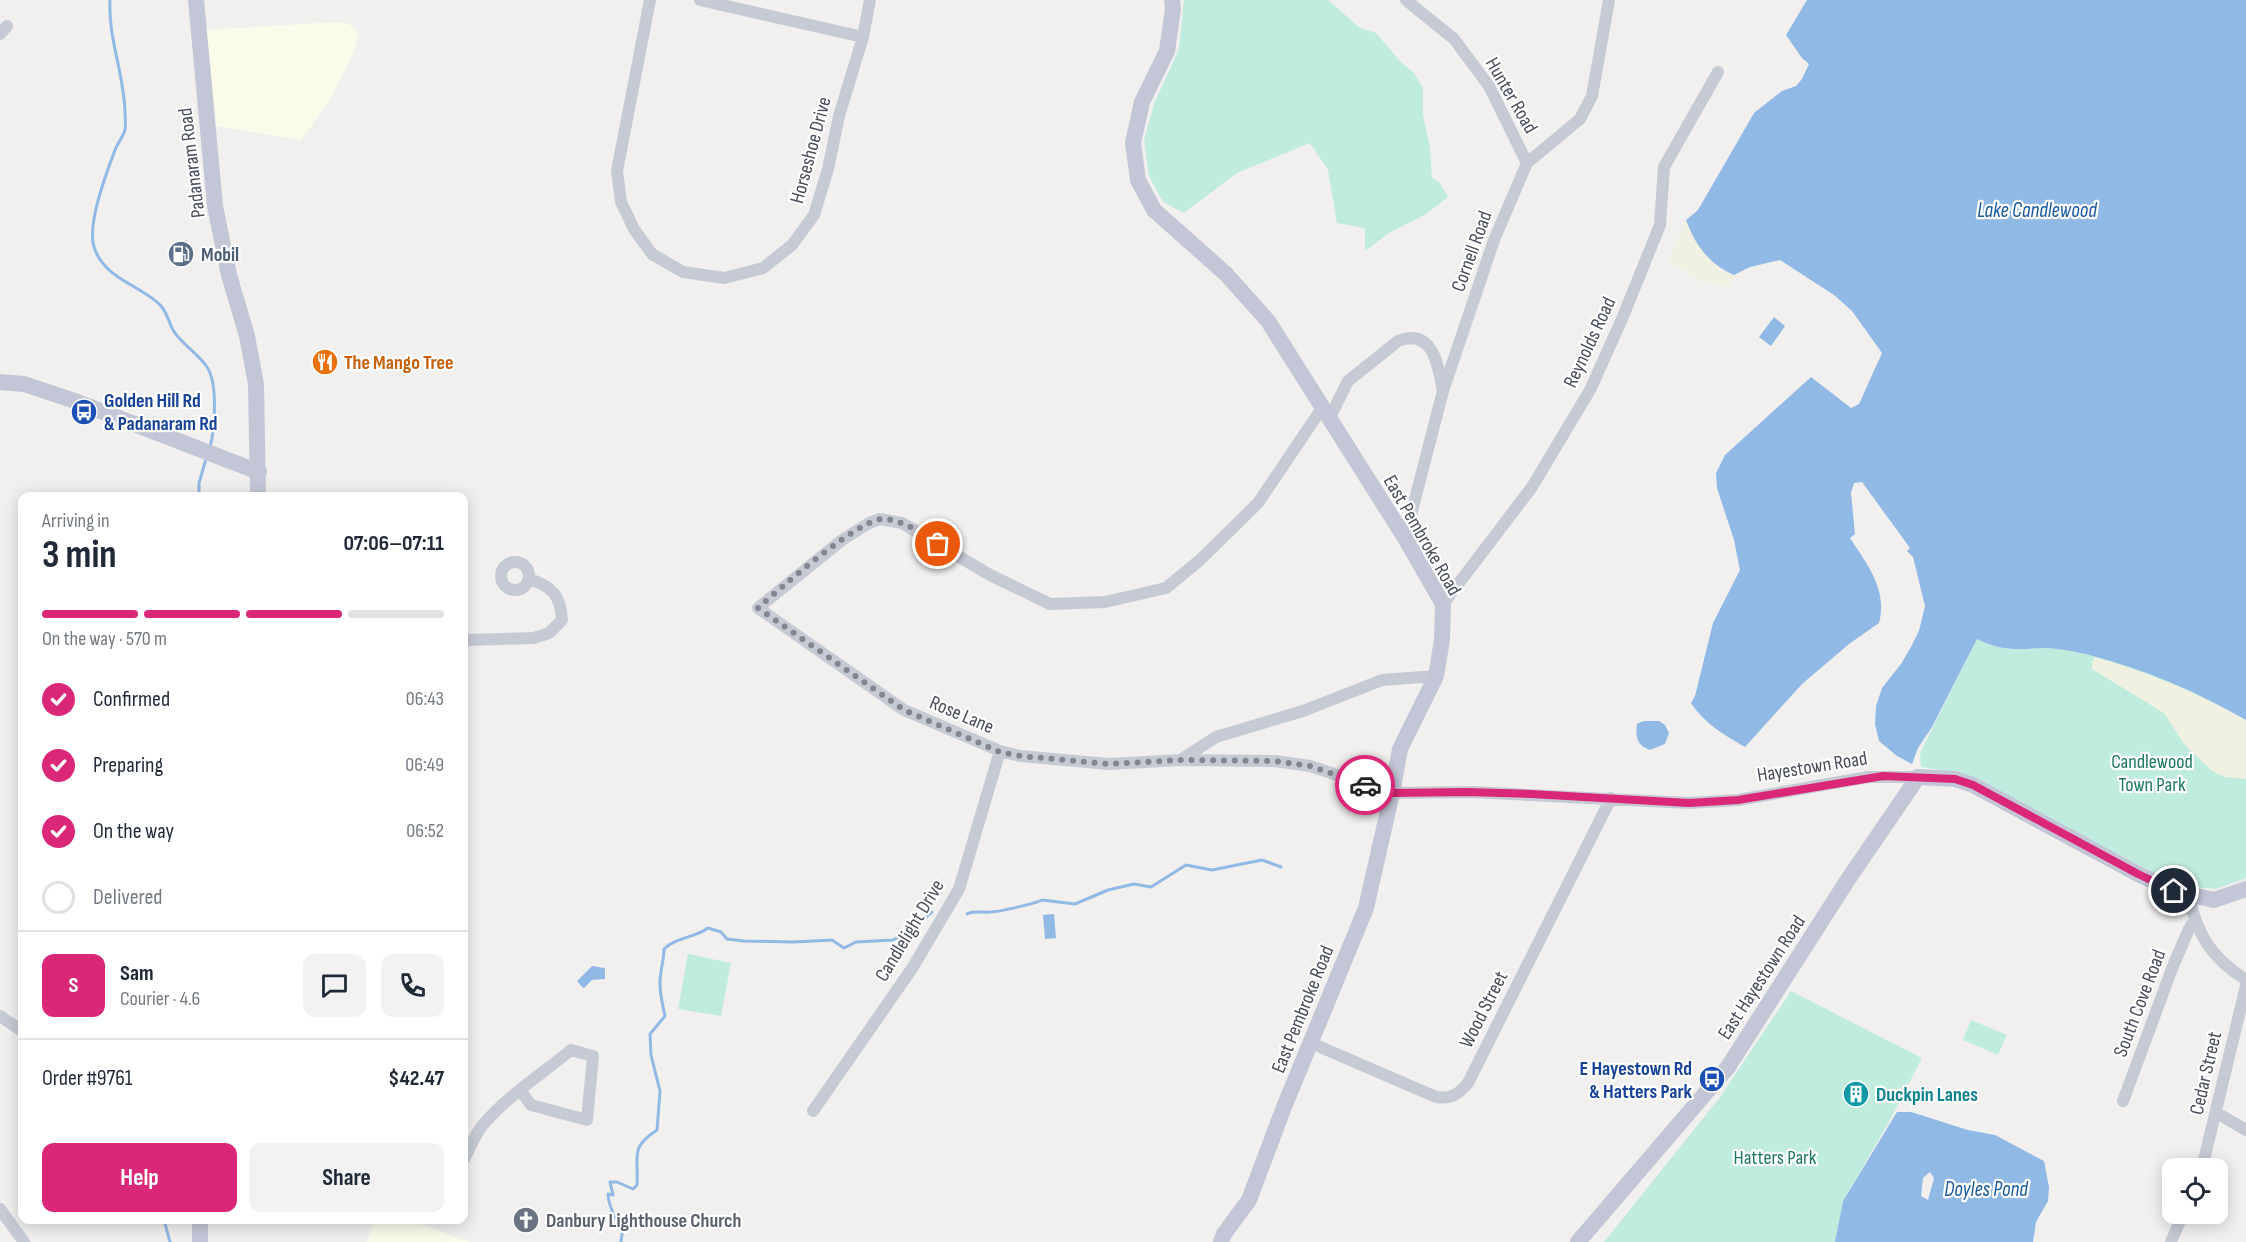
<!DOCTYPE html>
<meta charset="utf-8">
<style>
:root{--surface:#fff;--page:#f2f2f3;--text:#1f2937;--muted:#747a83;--line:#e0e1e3;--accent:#db2777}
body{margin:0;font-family:"Sofia Sans Condensed",sans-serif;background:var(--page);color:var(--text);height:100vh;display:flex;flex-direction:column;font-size:22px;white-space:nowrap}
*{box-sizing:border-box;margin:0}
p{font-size:20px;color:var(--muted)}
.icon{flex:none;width:33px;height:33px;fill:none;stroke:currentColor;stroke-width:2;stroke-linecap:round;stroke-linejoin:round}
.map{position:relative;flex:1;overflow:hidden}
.sheet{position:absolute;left:18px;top:492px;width:450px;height:732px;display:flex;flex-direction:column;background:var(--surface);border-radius:12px;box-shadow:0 3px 15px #0003}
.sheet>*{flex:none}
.tools{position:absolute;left:2162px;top:1158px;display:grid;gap:12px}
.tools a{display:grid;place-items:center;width:66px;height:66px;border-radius:12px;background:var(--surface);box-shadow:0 3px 15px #0003;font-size:30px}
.pin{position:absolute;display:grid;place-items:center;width:51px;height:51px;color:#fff;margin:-26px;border:3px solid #fff;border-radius:50%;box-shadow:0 2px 6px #0007}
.courier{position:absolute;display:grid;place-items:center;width:60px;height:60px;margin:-30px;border:4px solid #db2777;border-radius:50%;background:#fff;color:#222;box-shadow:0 2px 8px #0007}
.head em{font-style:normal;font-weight:700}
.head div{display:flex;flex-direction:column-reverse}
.head{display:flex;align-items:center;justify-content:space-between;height:102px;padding:0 24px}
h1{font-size:39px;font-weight:700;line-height:45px}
.bar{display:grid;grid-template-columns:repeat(4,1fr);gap:9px 6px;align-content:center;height:72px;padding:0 24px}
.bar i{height:8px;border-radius:4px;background:var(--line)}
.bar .active{background:var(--accent)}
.bar p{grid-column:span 4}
.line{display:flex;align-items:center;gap:15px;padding:0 24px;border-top:2px solid var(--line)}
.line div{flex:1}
.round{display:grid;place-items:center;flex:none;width:63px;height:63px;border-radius:12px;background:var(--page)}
ol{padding:0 24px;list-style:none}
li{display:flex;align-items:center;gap:18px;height:66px}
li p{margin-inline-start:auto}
li .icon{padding:6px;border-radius:50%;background:var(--accent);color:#fff;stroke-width:4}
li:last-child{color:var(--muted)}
li i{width:33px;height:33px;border:3px solid var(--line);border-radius:50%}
.button{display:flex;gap:12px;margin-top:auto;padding:12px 24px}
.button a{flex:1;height:69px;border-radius:12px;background:var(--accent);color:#fff;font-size:24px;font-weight:700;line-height:69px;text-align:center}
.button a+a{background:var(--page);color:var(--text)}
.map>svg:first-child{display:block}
.commercial{fill:#fafbe9}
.green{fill:#c0ecdf}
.sand{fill:#f1f1e1}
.water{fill:#91b9e5;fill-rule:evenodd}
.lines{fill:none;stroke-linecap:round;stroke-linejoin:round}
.stream{stroke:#91b9e5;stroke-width:3}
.street{stroke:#c6cad5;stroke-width:12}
.secondary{stroke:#c3c6d6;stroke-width:16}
.done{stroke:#83858f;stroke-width:6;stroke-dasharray:0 10.8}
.route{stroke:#db2777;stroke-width:8}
.labels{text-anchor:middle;stroke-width:4.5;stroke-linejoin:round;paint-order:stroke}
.street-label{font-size:20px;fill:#484c5b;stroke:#fff}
.service-label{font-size:20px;font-weight:bold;fill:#4e5e75;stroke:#fff;text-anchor:start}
.food-label{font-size:20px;font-weight:bold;fill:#c56008;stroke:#fff;text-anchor:start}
.transit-label{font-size:20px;font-weight:bold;fill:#164399;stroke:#fff;text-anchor:start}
.park-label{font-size:20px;fill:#1e7766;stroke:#fff}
.culture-label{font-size:20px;font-weight:bold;fill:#0d838f;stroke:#fff;text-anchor:start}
.worship-label{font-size:20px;font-weight:bold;fill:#5b616d;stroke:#fff;text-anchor:start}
.water-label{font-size:21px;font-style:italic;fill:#17589f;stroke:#fff}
</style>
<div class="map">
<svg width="2246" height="1242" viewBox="0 0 2246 1242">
<rect width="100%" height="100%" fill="#f1f0ef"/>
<path class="commercial" d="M337 22 349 24 359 33 353 54 328 103 301 140 216 126 205 30Z
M375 1220H410L469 1242H367Z"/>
<path class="green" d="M1184 0H1328L1360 28 1376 33 1400 61 1414 73 1423 88V115L1430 148 1432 178 1439 182 1448 197 1425 215 1389 233 1365 251V228L1337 223 1328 170 1310 143 1237 173 1184 213 1163 202 1149 176 1144 140 1154 104 1179 49Z
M1977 639C2003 652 2017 649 2044 648 2058 648 2075 652 2089 655 2144 668 2197 692 2246 720V878L2216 889 2181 886 1952 772 1921 767 1920 753Z
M688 954 731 963 721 1016 678 1009Z
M1791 991 1922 1058 1890 1120 1843 1201 1835 1242H1604L1720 1097Z
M1971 1020 2007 1035 1998 1055 1963 1040Z"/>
<path class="sand" d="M1686 220 1692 235 1719 269 1734 275 1730 287 1702 281 1669 261Z
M2095 657C2148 672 2198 693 2246 720V779L2225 777 2212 771 2185 745 2164 713 2092 669V662Z"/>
<path class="water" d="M1807 0H2246V720C2197 692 2145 669 2089 655 2076 652 2058 648 2044 648 2017 649 2003 652 1977 639L1932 727 1918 748 1912 764 1897 756 1879 741 1875 724 1876 706 1882 688 1901 664 1911 647 1919 631 1925 606 1913 557 1907 551 1910 548 1862 482 1854 483 1851 493 1855 534 1850 538C1867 564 1888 590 1879 623L1849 644 1802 684 1745 747C1724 735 1705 724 1691 703L1695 696 1713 623 1740 570 1734 540 1717 488 1716 473 1725 455 1811 377 1851 408 1859 404 1882 353 1852 311 1834 295 1780 260 1750 267 1734 275C1710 265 1695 245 1686 220L1698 210 1754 113 1782 91 1796 86 1802 79 1809 64 1802 58 1786 35Z
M1774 317 1785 326 1771 346 1759 337Z
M1643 721H1659L1665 725 1669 733 1665 744 1650 750C1637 746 1635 736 1637 724Z
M1054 914 1056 938 1045 939 1043 915Z
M592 966 605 968V979L592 980 584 988 582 987 577 981Z
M1897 1112H1911L1968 1130 1995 1135 2044 1161 2049 1187 2048 1201 2036 1222 2033 1242H1835L1843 1201ZM1930 1172 1934 1178 1928 1200 1921 1196 1923 1178Z"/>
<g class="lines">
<path class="stream" d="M110 0C108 38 124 74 125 112 125 118 126 125 125 130 123 137 117 144 115 150 106 174 87 224 94 247 104 278 137 284 158 303 167 310 168 321 173 330 181 344 198 353 207 367 218 383 215 429 210 447
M199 496V483L206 459
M967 914C973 910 982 913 990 912 999 912 1037 903 1042 900L1075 904 1108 890 1134 884 1151 887 1186 865 1212 870 1262 860 1281 867
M164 1220 170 1242
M621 1242 623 1226 615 1219C613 1210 608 1205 608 1194L613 1195 610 1182H617L633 1189 637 1185C639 1157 629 1148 657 1130L660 1091 651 1055 650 1034 665 1016C662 1002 658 986 661 972 662 964 664 957 664 949 676 937 695 938 708 928L721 932 727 939 744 941 793 942 832 940 844 948 856 942 893 940 907 933 932 912"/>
<path class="street" d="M650 0 617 171 621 202 634 229 652 254 683 272 724 278 763 268 792 245 814 215 828 169 839 116 863 37 870 0
M700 0 863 37
M1406 0 1454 39 1489 86 1527 163
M0 34 7 26
M1322 408 1258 503 1200 560 1166 588 1105 602 1050 604 990 575 902 523 880 519 869 523 842 540 758 608 904 710 1000 751 1020 756 1109 764 1181 760 1275 761 1310 766 1392 793 1472 792 1689 803 1738 800 1868 777H1918
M1329 419 1348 381 1398 341C1434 327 1438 367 1443 391
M1405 538 1443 391 1494 240 1527 163 1580 119 1592 96 1609 0
M501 576a14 14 0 1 1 28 0a14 14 0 1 1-28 0Z
M1443 604 1532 487 1590 390 1622 319 1660 225 1664 167 1718 72
M464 640 534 638 549 633 562 620C561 596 552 586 529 579
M1182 759 1216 737 1303 711 1382 680 1436 676
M2188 895C2198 935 2210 957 2246 980
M0 1016 22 1031
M1311 1043 1436 1097C1451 1099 1458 1095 1468 1083L1611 798
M2123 1101 2173 966 2189 929 2194 921
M813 1111 913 967 959 889 1000 751
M2217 1113 2246 1130
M464 1159C470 1148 475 1135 482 1126 507 1096 542 1074 571 1050L593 1056 587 1120 531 1105 521 1091
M2202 1168 2246 986
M0 1209 24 1242
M2171 1242 2183 1214"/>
<path class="secondary" d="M196 0 215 206 229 275 247 336 256 384 258 496
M1172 0 1173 9 1167 51 1142 102 1133 143 1138 180 1154 210 1226 274 1268 321 1405 538 1443 604 1442 640 1436 676 1400 749 1392 793 1366 908 1284 1107 1249 1200 1224 1234 1221 1242
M0 382 24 384 72 400 259 472
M200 1242V1220
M1578 1242 1728 1067 1847 881 1918 777 1955 779 1973 785 2138 874 2174 891 2214 900 2246 889"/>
</g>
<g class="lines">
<path class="done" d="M938 544C920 533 904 520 883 519 860 518 778 590 758 608L904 710 1000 752 1020 756 1109 764 1181 760 1275 761 1310 766 1365 785"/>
<path class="route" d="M1365 785 1392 793 1467 792 1531 794 1689 803 1738 800 1883 776 1955 779 1973 785 2138 874 2174 891"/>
</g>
<defs>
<symbol id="fuel-disc" viewBox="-11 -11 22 22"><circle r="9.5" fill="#5c6f8a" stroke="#fff"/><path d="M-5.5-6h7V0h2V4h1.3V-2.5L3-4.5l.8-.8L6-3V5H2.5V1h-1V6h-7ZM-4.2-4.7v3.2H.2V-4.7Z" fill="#fff"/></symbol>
<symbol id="restaurant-disc" viewBox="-11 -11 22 22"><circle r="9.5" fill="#e8710a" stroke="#fff"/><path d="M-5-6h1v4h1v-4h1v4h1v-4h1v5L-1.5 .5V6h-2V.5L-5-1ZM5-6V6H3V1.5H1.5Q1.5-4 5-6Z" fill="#fff"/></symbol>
<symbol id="bus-disc" viewBox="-11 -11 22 22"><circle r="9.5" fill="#1a4fb4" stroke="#fff"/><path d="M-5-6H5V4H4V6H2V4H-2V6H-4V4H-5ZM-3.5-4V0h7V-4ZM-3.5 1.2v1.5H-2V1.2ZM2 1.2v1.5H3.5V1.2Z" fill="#fff"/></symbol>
<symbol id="building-disc" viewBox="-11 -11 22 22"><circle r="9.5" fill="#0f9aa8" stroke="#fff"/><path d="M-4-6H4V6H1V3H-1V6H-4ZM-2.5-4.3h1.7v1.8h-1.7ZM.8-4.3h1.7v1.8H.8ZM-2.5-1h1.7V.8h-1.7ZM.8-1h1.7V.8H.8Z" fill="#fff"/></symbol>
<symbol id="church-disc" viewBox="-11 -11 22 22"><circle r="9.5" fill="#6b7280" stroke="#fff"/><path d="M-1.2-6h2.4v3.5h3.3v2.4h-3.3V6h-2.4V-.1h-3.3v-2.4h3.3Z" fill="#fff"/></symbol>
</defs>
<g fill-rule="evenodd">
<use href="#fuel-disc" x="166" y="239" width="30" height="30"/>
<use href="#restaurant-disc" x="310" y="347" width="30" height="30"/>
<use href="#bus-disc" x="69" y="397" width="30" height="30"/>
<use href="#bus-disc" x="1697" y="1064" width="30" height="30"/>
<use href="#building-disc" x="1841" y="1079" width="30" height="30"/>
<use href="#church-disc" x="511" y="1205" width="30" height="30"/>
</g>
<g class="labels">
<g class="street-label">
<text transform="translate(1512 95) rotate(60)" y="7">Hunter Road</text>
<text transform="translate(810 150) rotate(-75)" y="7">Horseshoe Drive</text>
<text transform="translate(191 163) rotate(-97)" y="7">Padanaram Road</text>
<text transform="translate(1471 251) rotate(-70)" y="7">Cornell Road</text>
<text transform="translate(1589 342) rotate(-65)" y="7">Reynolds Road</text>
<text transform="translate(1423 535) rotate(60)" y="7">East Pembroke Road</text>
<text transform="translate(962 714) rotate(23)" y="7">Rose Lane</text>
<text transform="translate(1812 766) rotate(-9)" y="7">Hayestown Road</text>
<text transform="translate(909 930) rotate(-59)" y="7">Candlelight Drive</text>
<text transform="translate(1761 977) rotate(-57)" y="7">East Hayestown Road</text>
<text transform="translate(2139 1003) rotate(-69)" y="7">South Cove Road</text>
<text transform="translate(1302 1009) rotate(-68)" y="7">East Pembroke Road</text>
<text transform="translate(1483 1009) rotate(-63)" y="7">Wood Street</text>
<text transform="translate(2205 1073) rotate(-77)" y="7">Cedar Street</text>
</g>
<g class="service-label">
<text x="201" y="261">Mobil</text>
</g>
<g class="food-label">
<text x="344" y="369">The Mango Tree</text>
</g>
<g class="transit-label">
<text x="104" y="407">Golden Hill Rd<tspan x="104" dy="23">&amp; Padanaram Rd</tspan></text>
<text x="1692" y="1075" text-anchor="end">E Hayestown Rd<tspan x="1692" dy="23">&amp; Hatters Park</tspan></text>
</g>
<g class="park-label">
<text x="2152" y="768">Candlewood<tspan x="2152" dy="23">Town Park</tspan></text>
<text x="1775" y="1164">Hatters Park</text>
</g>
<g class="culture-label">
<text x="1876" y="1101">Duckpin Lanes</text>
</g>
<g class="worship-label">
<text x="546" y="1227">Danbury Lighthouse Church</text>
</g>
<g class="water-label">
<text x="2037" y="217">Lake Candlewood</text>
<text x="1986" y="1196">Doyles Pond</text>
</g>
</g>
</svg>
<div class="tools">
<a><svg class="icon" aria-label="locate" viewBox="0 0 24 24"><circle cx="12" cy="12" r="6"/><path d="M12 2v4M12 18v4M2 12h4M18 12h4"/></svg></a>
</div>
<div class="pin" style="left:938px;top:544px;background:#ea580c"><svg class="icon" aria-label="bag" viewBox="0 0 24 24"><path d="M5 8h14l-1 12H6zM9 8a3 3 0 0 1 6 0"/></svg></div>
<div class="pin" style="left:2174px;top:891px;background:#1f2937"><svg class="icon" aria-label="home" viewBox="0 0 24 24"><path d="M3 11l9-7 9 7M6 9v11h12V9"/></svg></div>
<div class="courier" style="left:1365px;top:785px"><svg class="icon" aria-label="car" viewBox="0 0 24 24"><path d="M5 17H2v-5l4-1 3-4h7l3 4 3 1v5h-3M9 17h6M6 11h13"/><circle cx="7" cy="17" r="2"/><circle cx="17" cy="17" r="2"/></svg></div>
<section class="sheet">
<div class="head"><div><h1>3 min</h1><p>Arriving in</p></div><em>07:06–07:11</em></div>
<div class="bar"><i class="active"></i><i class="active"></i><i class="active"></i><i></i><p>On the way · 570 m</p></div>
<ol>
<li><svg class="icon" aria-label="check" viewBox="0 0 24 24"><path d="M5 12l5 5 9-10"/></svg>Confirmed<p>06:43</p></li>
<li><svg class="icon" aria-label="check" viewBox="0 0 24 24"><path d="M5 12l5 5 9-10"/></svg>Preparing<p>06:49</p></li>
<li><svg class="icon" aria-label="check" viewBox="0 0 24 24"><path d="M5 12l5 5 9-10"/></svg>On the way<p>06:52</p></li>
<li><i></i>Delivered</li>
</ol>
<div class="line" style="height:108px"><b class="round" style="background:var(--accent);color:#fff">S</b><div><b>Sam</b><p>Courier · 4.6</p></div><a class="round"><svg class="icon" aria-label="chat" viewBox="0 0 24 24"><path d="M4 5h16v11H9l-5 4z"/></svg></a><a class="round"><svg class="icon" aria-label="phone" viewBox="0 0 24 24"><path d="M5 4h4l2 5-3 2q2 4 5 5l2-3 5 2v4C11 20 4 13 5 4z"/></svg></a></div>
<div class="line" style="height:78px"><div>Order #9761</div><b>$42.47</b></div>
<div class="button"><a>Help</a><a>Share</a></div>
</section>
</div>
